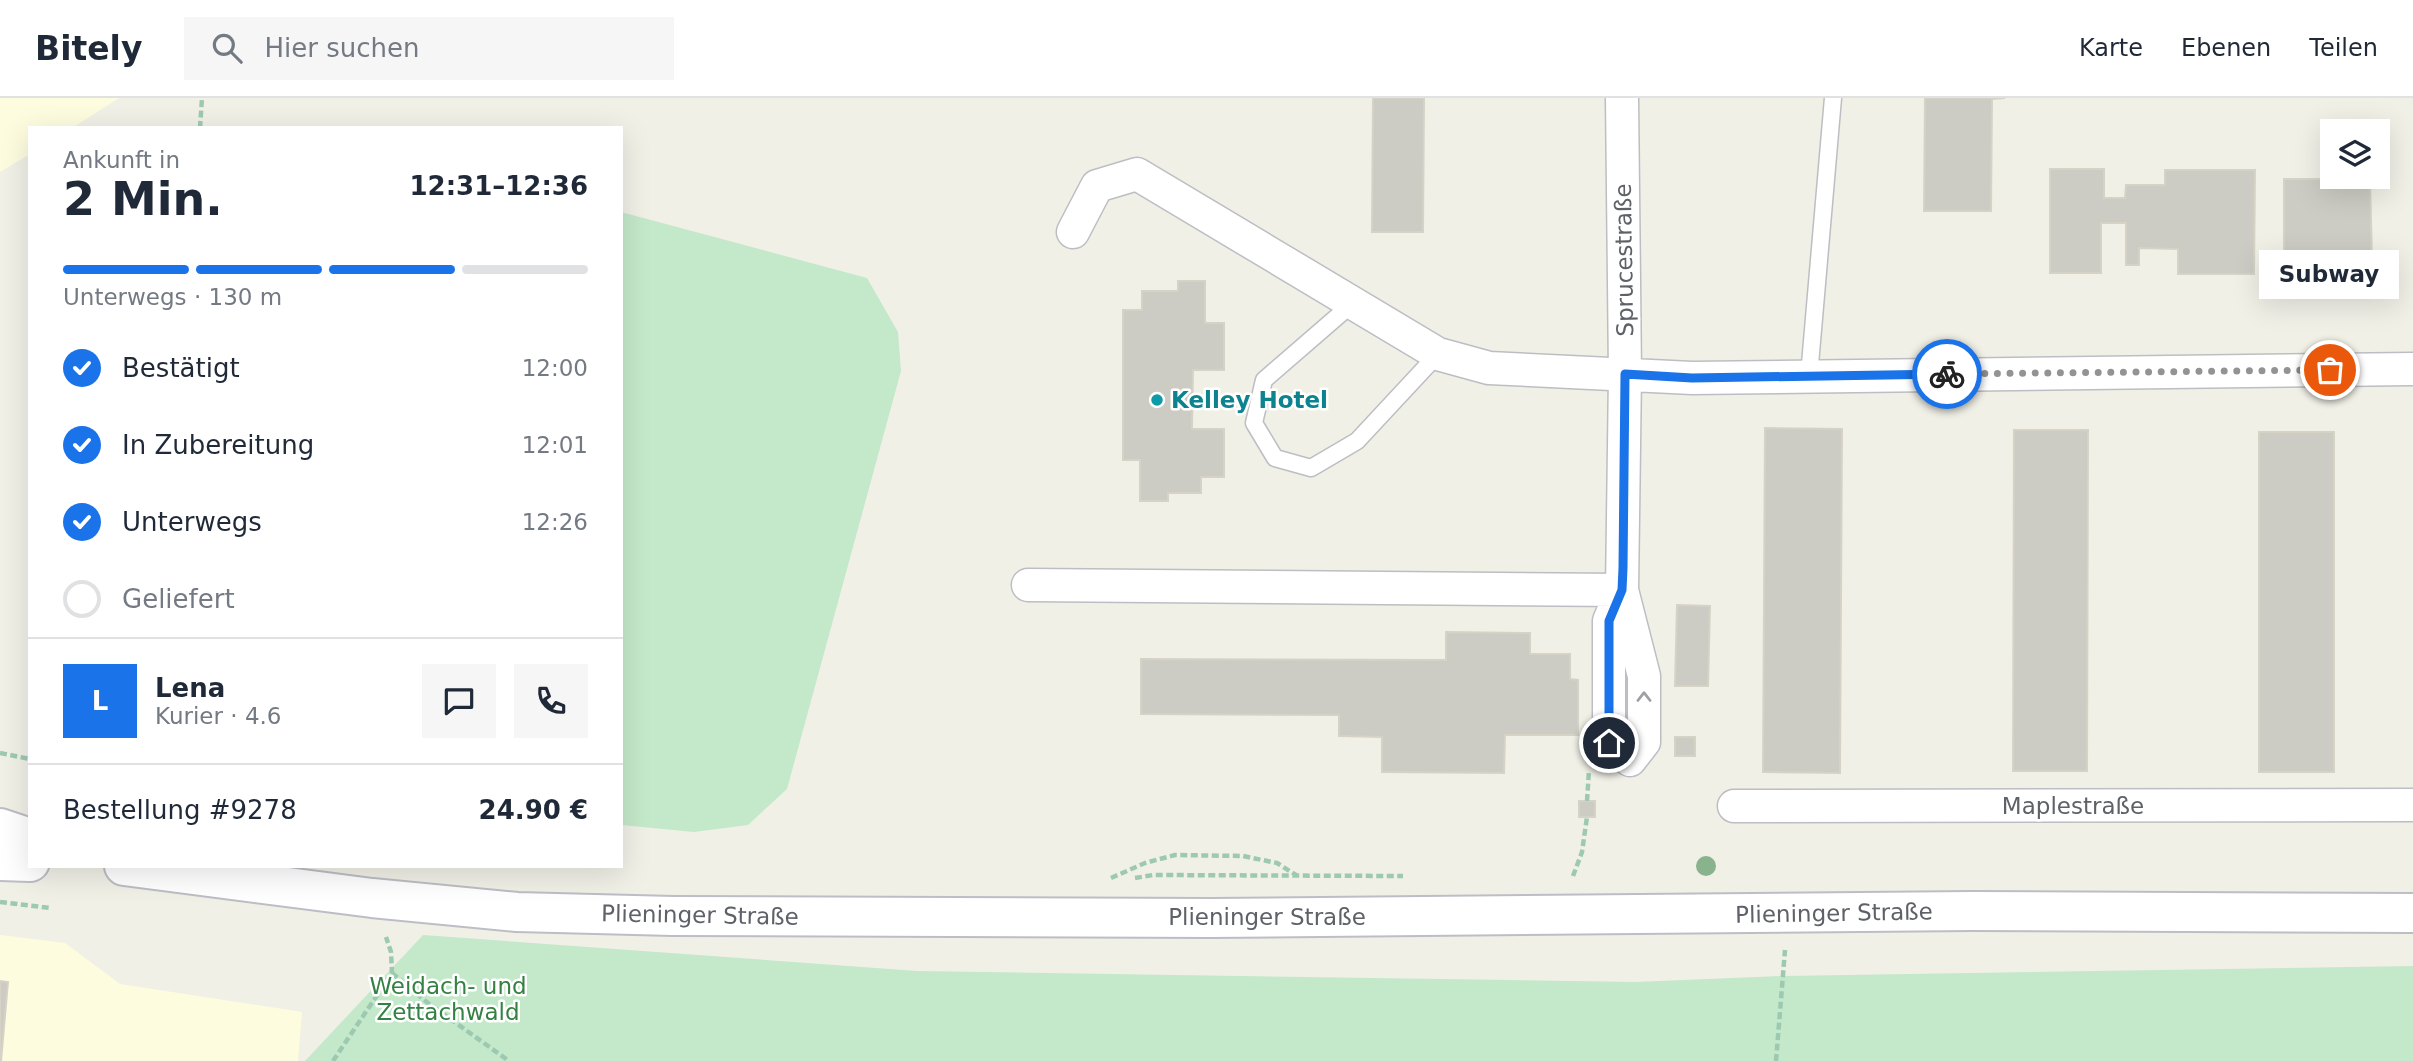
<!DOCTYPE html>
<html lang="de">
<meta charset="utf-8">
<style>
:root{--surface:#fff;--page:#f6f6f7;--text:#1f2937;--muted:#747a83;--line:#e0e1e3;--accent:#1a73e8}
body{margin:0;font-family:"DejaVu Sans",sans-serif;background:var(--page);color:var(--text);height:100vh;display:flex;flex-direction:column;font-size:26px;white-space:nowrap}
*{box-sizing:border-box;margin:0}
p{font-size:23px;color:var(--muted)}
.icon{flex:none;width:38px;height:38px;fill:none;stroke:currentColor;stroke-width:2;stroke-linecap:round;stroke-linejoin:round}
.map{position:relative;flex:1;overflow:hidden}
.sheet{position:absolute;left:28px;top:28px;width:595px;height:742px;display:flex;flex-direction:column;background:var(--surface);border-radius:0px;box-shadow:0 7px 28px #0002}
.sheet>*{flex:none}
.buttons{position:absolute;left:2320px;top:21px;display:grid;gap:14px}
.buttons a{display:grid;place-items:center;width:70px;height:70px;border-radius:0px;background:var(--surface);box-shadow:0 7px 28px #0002;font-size:35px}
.pin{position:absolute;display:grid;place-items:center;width:60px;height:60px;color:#fff;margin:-30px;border:4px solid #fff;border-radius:50%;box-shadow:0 2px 7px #0007}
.courier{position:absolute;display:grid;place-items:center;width:70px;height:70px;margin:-35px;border:5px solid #1a73e8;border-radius:50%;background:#fff;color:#222;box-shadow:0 2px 9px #0007}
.bubble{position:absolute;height:49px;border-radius:0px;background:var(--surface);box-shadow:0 7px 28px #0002;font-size:23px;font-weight:800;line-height:49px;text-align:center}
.summary em{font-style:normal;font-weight:800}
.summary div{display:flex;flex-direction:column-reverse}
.summary{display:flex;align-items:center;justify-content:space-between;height:119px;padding:0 35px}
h1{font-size:46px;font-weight:800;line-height:52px}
.bar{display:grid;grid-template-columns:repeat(4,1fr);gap:10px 7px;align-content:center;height:84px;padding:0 35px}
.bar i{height:9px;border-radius:5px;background:var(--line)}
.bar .active{background:var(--accent)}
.bar p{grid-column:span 4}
.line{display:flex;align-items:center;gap:18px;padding:0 35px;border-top:2px solid var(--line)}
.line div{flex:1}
.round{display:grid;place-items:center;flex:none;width:74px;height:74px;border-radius:0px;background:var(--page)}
ol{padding:0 35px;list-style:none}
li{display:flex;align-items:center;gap:21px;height:77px}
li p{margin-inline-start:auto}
li .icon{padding:7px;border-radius:50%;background:var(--accent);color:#fff;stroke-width:4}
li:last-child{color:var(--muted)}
li i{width:38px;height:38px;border:4px solid var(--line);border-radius:50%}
header{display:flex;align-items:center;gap:42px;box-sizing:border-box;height:98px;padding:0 35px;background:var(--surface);border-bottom:2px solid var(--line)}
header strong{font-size:33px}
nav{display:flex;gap:38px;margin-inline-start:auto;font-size:24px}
.search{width:490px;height:63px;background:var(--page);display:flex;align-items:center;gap:18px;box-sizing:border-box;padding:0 24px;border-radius:0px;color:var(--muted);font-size:26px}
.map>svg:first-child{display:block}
.commercial{fill:#fefcdf}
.green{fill:#c4e8ca}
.building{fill:#cccbc4;stroke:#d6d3c6;stroke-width:2}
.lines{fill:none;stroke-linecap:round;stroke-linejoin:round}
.lane-casing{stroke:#bcbec3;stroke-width:19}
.street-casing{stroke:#bcbec3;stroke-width:35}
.secondary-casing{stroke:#bdbec5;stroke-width:42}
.path{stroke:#9dc9b1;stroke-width:4.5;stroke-dasharray:7 3.5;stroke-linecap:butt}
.lane{stroke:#fff;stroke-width:16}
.street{stroke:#fff;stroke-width:32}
.secondary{stroke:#fff;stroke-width:38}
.tree{fill:#89b38d}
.oneway{stroke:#9fa0a4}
.done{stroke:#929394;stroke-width:7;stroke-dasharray:0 12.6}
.route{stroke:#1a73e8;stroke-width:9}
.culture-dot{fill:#0f9aa8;stroke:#fff;stroke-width:2.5}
.labels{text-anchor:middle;stroke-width:5;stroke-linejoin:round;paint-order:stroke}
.street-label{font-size:23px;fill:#5f6168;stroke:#fff}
.culture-label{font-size:23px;font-weight:bold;fill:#0d838f;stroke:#fff;text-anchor:start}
.park-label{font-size:23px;fill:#348143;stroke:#fff}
</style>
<header>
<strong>Bitely</strong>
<div class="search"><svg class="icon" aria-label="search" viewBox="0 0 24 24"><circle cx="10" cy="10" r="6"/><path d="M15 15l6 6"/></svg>Hier suchen</div>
<nav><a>Karte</a><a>Ebenen</a><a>Teilen</a></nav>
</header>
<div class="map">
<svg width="2413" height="963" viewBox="0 0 2413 963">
<rect width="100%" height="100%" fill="#f1f0e7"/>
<path class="commercial" d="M0 0H119L72 30H30V56L0 74Z
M0 837 65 845 120 886 302 914 298 963H0Z"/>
<path class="green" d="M621 114 867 180 898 234 901 273 787 691 748 727 694 734 621 727Z
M423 837 917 873 1635 884 1783 878 2413 868V963H305Z"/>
<path class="building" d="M1373 0H1424L1423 134H1372Z
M1925 0H2005L1992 1 1991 113H1924Z
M2050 71H2104V100H2125L2126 87H2165V72H2255L2254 176H2178V151L2139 150V167H2126V125H2101V175H2050Z
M2284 81H2370L2372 160 2284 159Z
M1178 183H1205V225H1224V272H1193L1192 331H1224V379H1201V395H1168V403H1140V362H1123V212H1142V193H1178Z
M1765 330 1842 331 1840 675 1763 674Z
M2014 332H2088L2087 673H2013Z
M2259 334H2334V674H2259Z
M1677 507 1710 508 1708 588H1675Z
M1446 534 1530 535V556H1570V581L1578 582V637H1505L1504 675 1382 674V639L1339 638V617L1141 616V561L1446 562Z
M1617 597H1633V633H1617Z
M1675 639H1695V658H1675Z
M1579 703H1595V719H1579Z
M0 883 8 884 1 963H0Z"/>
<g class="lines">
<defs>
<path id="lane" d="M1353 205 1264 282 1254 325 1275 360 1311 370 1357 343 1438 256
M1809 278 1833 0"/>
<path id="street" d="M1622 0 1625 276 1622 492 1644 578V644L1630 662 1609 645V523L1622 492
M1073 134 1097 88 1137 76 1438 256 1489 270 1692 280 2413 271
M1028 487 1622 492
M1734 708 2413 707"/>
<path id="secondary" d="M0 730 30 740
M0 763 30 764
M124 768 372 800 517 814 673 818 1211 820 1972 813 2413 815"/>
</defs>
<use href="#lane" class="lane-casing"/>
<use href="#street" class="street-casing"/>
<use href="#secondary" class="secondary-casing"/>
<path class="path" d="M200 30 202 0
M0 655 30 661
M1587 703 1589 672
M1573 778 1582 754 1587 719
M1111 780 1145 765 1175 757 1243 758 1277 765 1296 777
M1135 780 1153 777 1403 778
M0 804 50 810
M392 875 428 905 509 963
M333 963 392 875 391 854 386 839
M1776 963 1785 852"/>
<use href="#lane" class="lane"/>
<use href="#street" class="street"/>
<use href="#secondary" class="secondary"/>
</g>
<circle class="tree" cx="1706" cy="768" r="10"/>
<defs><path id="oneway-chevron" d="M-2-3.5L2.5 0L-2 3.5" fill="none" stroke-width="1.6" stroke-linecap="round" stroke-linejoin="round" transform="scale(1.75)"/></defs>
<use class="oneway" href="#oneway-chevron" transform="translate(1644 599) rotate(-90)"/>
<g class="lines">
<path class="done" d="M1947 276 2330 272"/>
<path class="route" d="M1609 645V523L1622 492 1623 470 1625 276 1692 280 1947 276"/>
</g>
<circle class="culture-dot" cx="1157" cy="302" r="7"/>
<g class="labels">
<g class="street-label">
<text transform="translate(1624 162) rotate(-91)" y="8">Sprucestraße</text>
<text x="2073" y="716">Maplestraße</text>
<text transform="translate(1834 815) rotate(-1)" y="8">Plieninger Straße</text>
<text transform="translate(700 817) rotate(1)" y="8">Plieninger Straße</text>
<text x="1267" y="827">Plieninger Straße</text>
</g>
<g class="culture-label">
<text x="1171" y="310">Kelley Hotel</text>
</g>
<g class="park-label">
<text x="448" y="896">Weidach- und<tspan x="448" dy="26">Zettachwald</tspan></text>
</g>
</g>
</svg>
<div class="buttons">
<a><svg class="icon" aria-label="layers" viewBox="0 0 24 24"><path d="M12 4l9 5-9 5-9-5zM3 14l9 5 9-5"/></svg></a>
</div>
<div class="pin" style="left:2330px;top:272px;background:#ea580c"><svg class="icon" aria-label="bag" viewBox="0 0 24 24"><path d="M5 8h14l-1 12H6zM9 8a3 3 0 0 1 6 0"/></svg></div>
<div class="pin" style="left:1609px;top:645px;background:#1f2937"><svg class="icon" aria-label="home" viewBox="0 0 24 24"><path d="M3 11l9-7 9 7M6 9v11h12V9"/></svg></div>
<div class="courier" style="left:1947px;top:276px"><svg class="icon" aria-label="bike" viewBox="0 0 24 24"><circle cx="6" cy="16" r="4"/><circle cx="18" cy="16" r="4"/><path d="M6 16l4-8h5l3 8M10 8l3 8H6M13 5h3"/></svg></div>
<div class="bubble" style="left:2259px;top:152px;width:140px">Subway</div>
<section class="sheet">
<div class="summary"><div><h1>2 Min.</h1><p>Ankunft in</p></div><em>12:31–12:36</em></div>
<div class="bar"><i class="active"></i><i class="active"></i><i class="active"></i><i></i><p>Unterwegs · 130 m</p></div>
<ol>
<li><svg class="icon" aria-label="check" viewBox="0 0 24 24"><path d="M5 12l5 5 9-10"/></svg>Bestätigt<p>12:00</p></li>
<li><svg class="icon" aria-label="check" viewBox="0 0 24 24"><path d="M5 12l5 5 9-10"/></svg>In Zubereitung<p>12:01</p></li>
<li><svg class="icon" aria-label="check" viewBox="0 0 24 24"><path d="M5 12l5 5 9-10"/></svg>Unterwegs<p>12:26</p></li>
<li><i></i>Geliefert</li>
</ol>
<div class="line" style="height:126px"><b class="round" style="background:var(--accent);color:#fff">L</b><div><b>Lena</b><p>Kurier · 4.6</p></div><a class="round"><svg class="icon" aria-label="chat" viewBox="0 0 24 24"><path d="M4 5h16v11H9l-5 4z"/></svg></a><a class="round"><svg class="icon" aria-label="phone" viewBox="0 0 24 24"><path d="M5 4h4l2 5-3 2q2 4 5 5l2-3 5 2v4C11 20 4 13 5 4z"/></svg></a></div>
<div class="line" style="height:91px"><div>Bestellung #9278</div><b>24.90 €</b></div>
</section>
</div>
